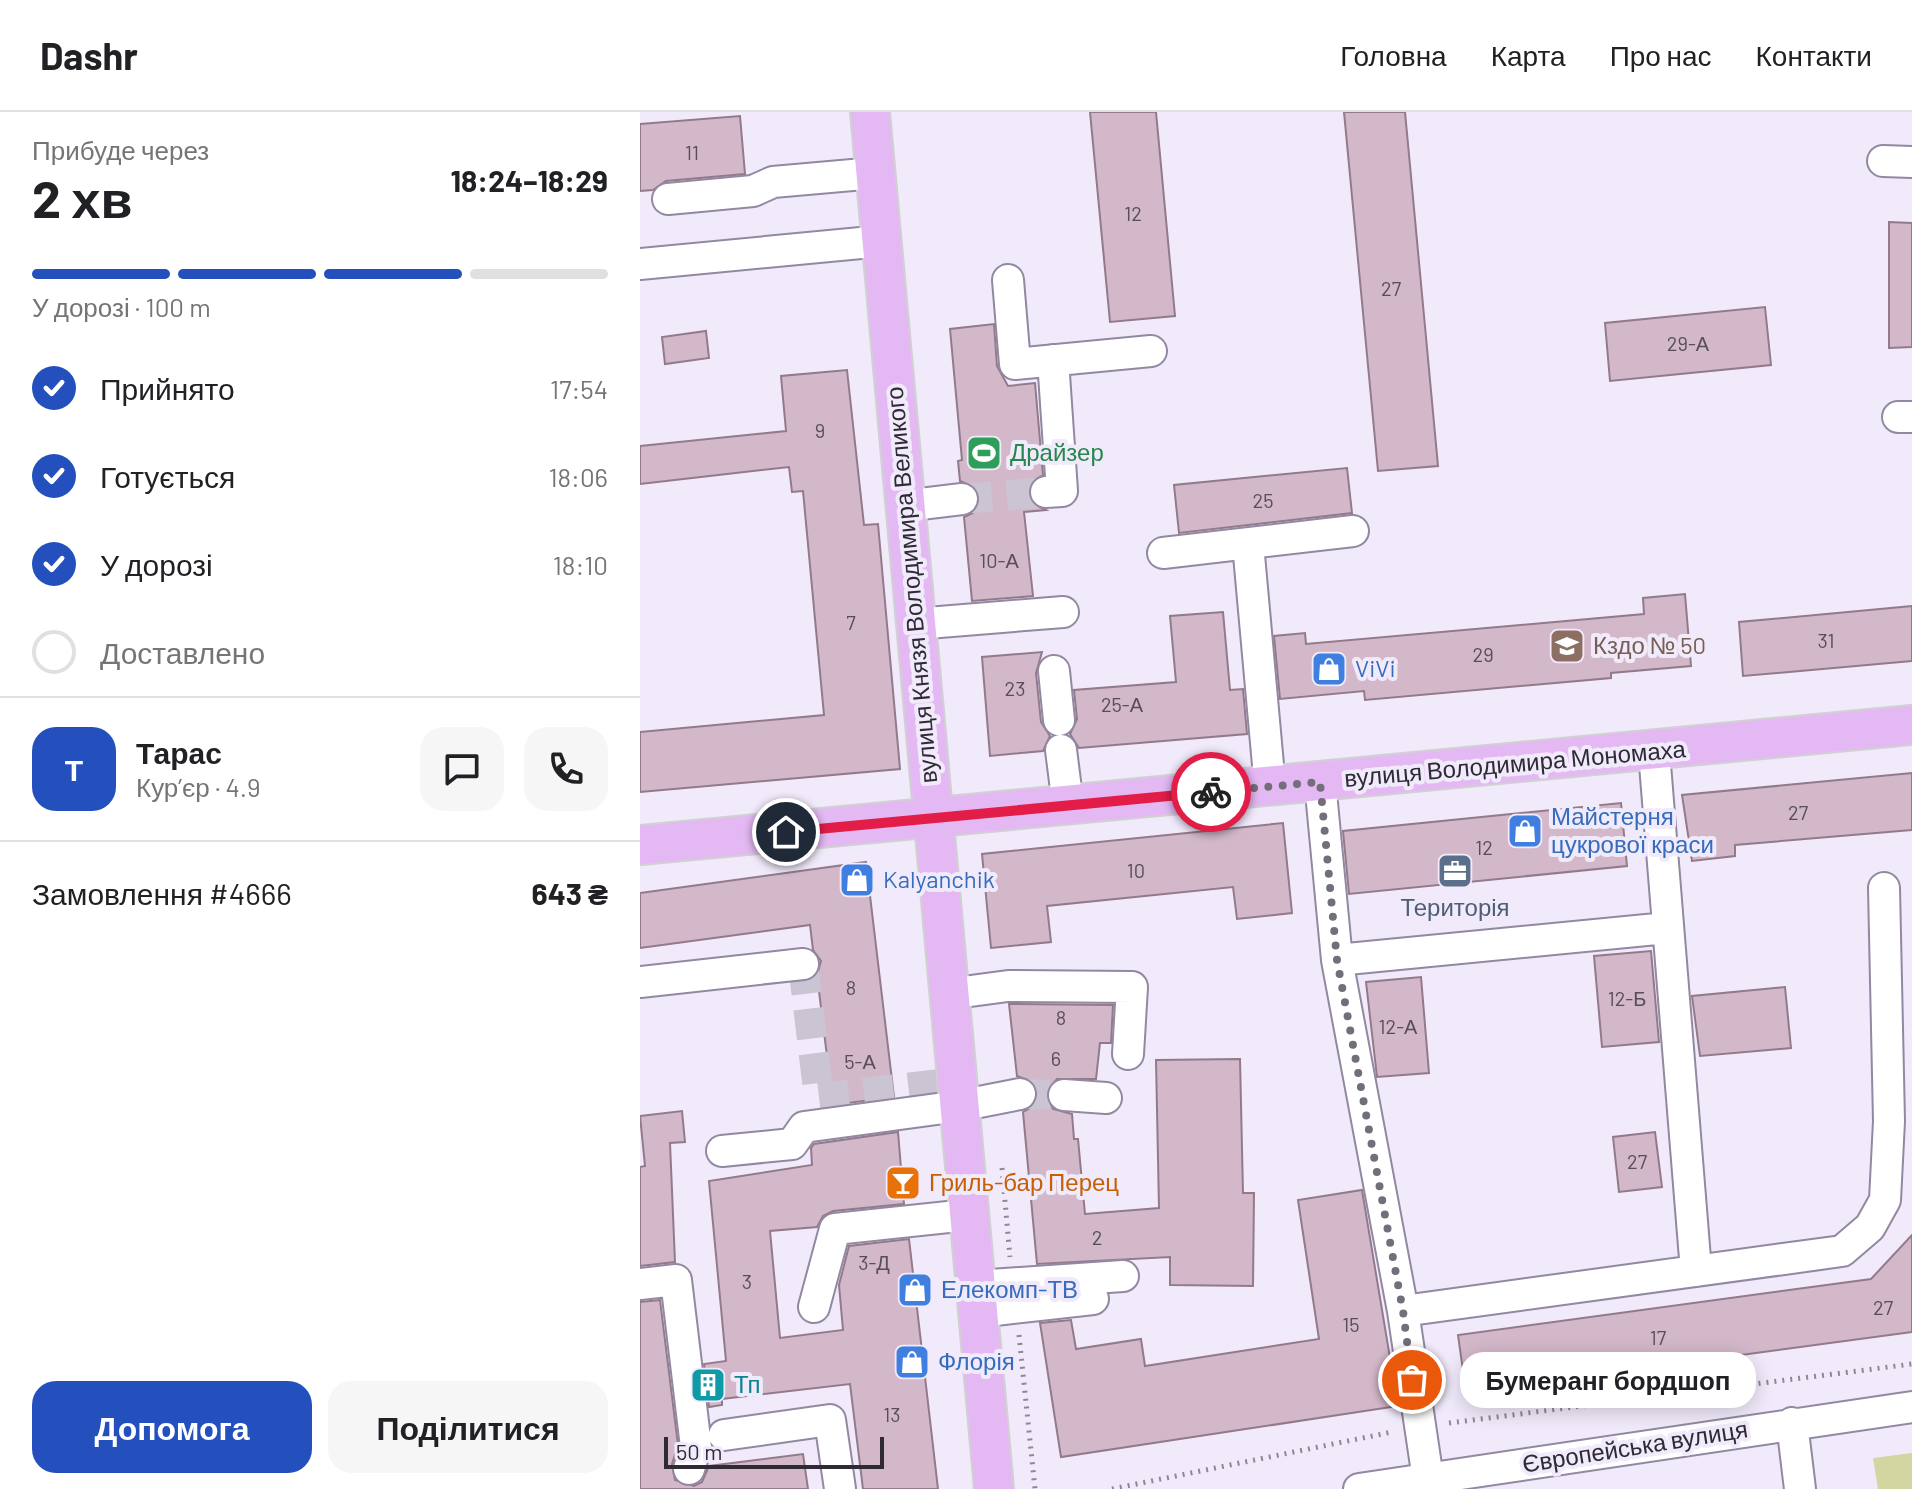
<!DOCTYPE html>
<html lang="uk">
<meta charset="utf-8">
<style>
:root{--surface:#fff;--page:#f6f6f6;--text:#202124;--muted:#757577;--line:#e0e0e0;--accent:#2350bd}
body{margin:0;font-family:Barlow,sans-serif;background:var(--page);color:var(--text);height:100vh;display:flex;flex-direction:column;font-size:30px;white-space:nowrap}
*{box-sizing:border-box;margin:0}
p{font-size:26px;color:var(--muted)}
.icon{flex:none;width:44px;height:44px;fill:none;stroke:currentColor;stroke-width:2;stroke-linecap:round;stroke-linejoin:round}
.map{position:relative;flex:1;overflow:hidden}
.sheet{display:flex;flex-direction:column;background:var(--surface);width:640px}
.sheet>*{flex:none}
.scale{position:absolute;left:24px;bottom:20px;width:220px;box-sizing:border-box;padding-left:8px;border:4px solid #2f2b35;border-top:0;font-size:22px;line-height:28px;white-space:nowrap;color:#2f2b35;-webkit-text-stroke:6px #f1eafb;paint-order:stroke}
.pin{position:absolute;display:grid;place-items:center;width:68px;height:68px;color:#fff;margin:-34px;border:4px solid #fff;border-radius:50%;box-shadow:0 2px 8px #0007}
.courier{position:absolute;display:grid;place-items:center;width:80px;height:80px;margin:-40px;border:6px solid #e11d48;border-radius:50%;background:#fff;color:#222;box-shadow:0 2px 10px #0007}
.bubble{position:absolute;height:56px;border-radius:24px;background:var(--surface);box-shadow:0 4px 20px #0003;font-size:26px;font-weight:700;line-height:56px;text-align:center}
.summary em{font-style:normal;font-weight:700}
.summary div{display:flex;flex-direction:column-reverse}
.summary{display:flex;align-items:center;justify-content:space-between;height:136px;padding:0 32px}
h1{font-size:52px;font-weight:700;line-height:60px}
.bar{display:grid;grid-template-columns:repeat(4,1fr);gap:12px 8px;align-content:center;height:96px;padding:0 32px}
.bar i{height:10px;border-radius:6px;background:var(--line)}
.bar .selected{background:var(--accent)}
.bar p{grid-column:span 4}
.line{display:flex;align-items:center;gap:20px;padding:0 32px;border-top:2px solid var(--line)}
.line div{flex:1}
.round{display:grid;place-items:center;flex:none;width:84px;height:84px;border-radius:24px;background:var(--page)}
ol{padding:0 32px;list-style:none}
li{display:flex;align-items:center;gap:24px;height:88px}
li p{margin-inline-start:auto}
li .icon{padding:8px;border-radius:50%;background:var(--accent);color:#fff;stroke-width:4}
li:last-child{color:var(--muted)}
li i{width:44px;height:44px;border:4px solid var(--line);border-radius:50%}
.primary-button{display:flex;gap:16px;margin-top:auto;padding:16px 32px}
.primary-button a{flex:1;height:92px;border-radius:24px;background:var(--accent);color:#fff;font-size:32px;font-weight:700;line-height:92px;text-align:center}
.primary-button a+a{background:var(--page);color:var(--text)}
header{display:flex;align-items:center;gap:48px;box-sizing:border-box;height:112px;padding:0 40px;background:var(--surface);border-bottom:2px solid var(--line)}
header strong{font-size:38px}
nav{display:flex;gap:44px;margin-inline-start:auto;font-size:28px}
main{display:flex;flex:1;min-height:0}
.map>svg:first-child{display:block}
.green{fill:#d2d6a0}
.building{fill:#d3b8ca;stroke:#937a8b;stroke-width:2}
.lines{fill:none;stroke-linecap:round;stroke-linejoin:round}
.minor-tunnel{stroke:#cac4d3;stroke-width:30;stroke-dasharray:30 15;stroke-linecap:butt}
.minor-casing{stroke:#9288a1;stroke-width:34}
.major-casing{stroke:#d1d0d3;stroke-width:42}
.path{stroke:#8e8895;stroke-width:5;stroke-dasharray:2 6;stroke-linecap:butt}
.minor{stroke:#fff;stroke-width:30}
.major{stroke:#e4b8f3;stroke-width:38}
.done{stroke:#736e7a;stroke-width:8;stroke-dasharray:0 14.4}
.route{stroke:#e11d48;stroke-width:10}
.labels{text-anchor:middle;stroke-width:8;stroke-linejoin:round;paint-order:stroke}
.number-label{font-size:20px;fill:#584e5a}
.leisure-label{font-size:24px;fill:#27864d;stroke:#f1eafb;text-anchor:start}
.street-label{font-size:24px;fill:#2f2b35;stroke:#f1eafb}
.education-label{font-size:24px;fill:#785e54;stroke:#f1eafb;text-anchor:start}
.shop-label{font-size:24px;fill:#366cbe;stroke:#f1eafb;text-anchor:start}
.service-label{font-size:24px;fill:#4e5e75;stroke:#f1eafb}
.food-label{font-size:24px;fill:#c56008;stroke:#f1eafb;text-anchor:start}
.culture-label{font-size:24px;fill:#0d838f;stroke:#f1eafb;text-anchor:start}
</style>
<header>
<strong>Dashr</strong>
<nav><a>Головна</a><a>Карта</a><a>Про нас</a><a>Контакти</a></nav>
</header>
<main>
<section class="sheet">
<div class="summary"><div><h1>2 хв</h1><p>Прибуде через</p></div><em>18:24–18:29</em></div>
<div class="bar"><i class="selected"></i><i class="selected"></i><i class="selected"></i><i></i><p>У дорозі · 100 m</p></div>
<ol>
<li><svg class="icon" aria-label="check" viewBox="0 0 24 24"><path d="M5 12l5 5 9-10"/></svg>Прийнято<p>17:54</p></li>
<li><svg class="icon" aria-label="check" viewBox="0 0 24 24"><path d="M5 12l5 5 9-10"/></svg>Готується<p>18:06</p></li>
<li><svg class="icon" aria-label="check" viewBox="0 0 24 24"><path d="M5 12l5 5 9-10"/></svg>У дорозі<p>18:10</p></li>
<li><i></i>Доставлено</li>
</ol>
<div class="line" style="height:144px"><b class="round" style="background:var(--accent);color:#fff">Т</b><div><b>Тарас</b><p>Кур’єр · 4.9</p></div><a class="round"><svg class="icon" aria-label="chat" viewBox="0 0 24 24"><path d="M4 5h16v11H9l-5 4z"/></svg></a><a class="round"><svg class="icon" aria-label="phone" viewBox="0 0 24 24"><path d="M5 4h4l2 5-3 2q2 4 5 5l2-3 5 2v4C11 20 4 13 5 4z"/></svg></a></div>
<div class="line" style="height:104px"><div>Замовлення #4666</div><b>643 ₴</b></div>
<div class="primary-button"><a>Допомога</a><a>Поділитися</a></div>
</section>
<div class="map">
<svg width="1272" height="1377" viewBox="0 0 1272 1377">
<rect width="100%" height="100%" fill="#f1eafb"/>
<path class="green" d="M1272 1341V1377H1238L1233 1346Z"/>
<path class="building" d="M450 0H516L535 204 470 210Z
M704 0H765L798 354 738 359Z
M100 4 105 62 26 69 13 78 0 79V12Z
M1249 110 1272 111V235L1249 236Z
M1125 195 1131 253 970 269 965 211Z
M354 212 357 254 368 274 395 271 403 363 390 371 388 382 392 391 406 398 384 400 393 484 332 489 324 405 333 401 340 386 336 376 320 369 318 349 322 348 310 217Z
M66 219 69 246 25 252 22 225Z
M207 258 224 413 238 412 260 657 0 680V620L184 603 163 379 152 380 149 355 0 372V334L146 319 141 264Z
M707 356 712 401 539 421 534 373Z
M1045 482 1051 554 971 561V566L725 588 724 579 640 587 634 524 665 521 666 532 1004 502 1003 486Z
M1272 494V549L1103 564 1099 510Z
M583 500 590 578 603 577 607 622 439 636 430 622 437 607 434 578 536 570 530 504Z
M402 540 396 561 401 610 410 624 403 639 350 644 342 545Z
M1272 661V718L1095 733V744L1052 749 1042 683Z
M981 691 987 754 709 782 703 719Z
M643 711 652 801 597 807 593 775 407 794 411 830 351 836 342 742Z
M226 750 254 985 193 993 177 863 181 849 173 838 170 813 0 836V781Z
M1011 839 1019 930 962 935 954 844Z
M781 865 789 961 737 965 726 870Z
M1145 875 1151 936 1060 944 1052 884Z
M369 892 473 893 471 931H460L456 967H417L406 981 413 997 432 1002 434 1027H438L445 1102 519 1096 516 948 600 947 603 1081H614L613 1174 530 1173V1145L397 1152 383 1000 392 995 398 979 393 970 377 964Z
M42 999 45 1030 30 1031 35 1150 0 1154V1055L5 1054 0 1004Z
M258 1020 264 1092 193 1099 183 1104 177 1115 130 1119 140 1226 203 1218 199 1173 209 1134 269 1127 298 1377H223L210 1272 82 1287V1293L69 1295 64 1252 86 1249 69 1069 172 1053 171 1036 174 1032Z
M1015 1020 1022 1075 979 1080 973 1025Z
M722 1078 758 1294 421 1345 400 1211 431 1208 436 1237 501 1227 505 1254 679 1227 658 1088Z
M1272 1123V1220L826 1280 818 1223 1231 1167Z
M20 1188 38 1333 32 1352 35 1368 54 1374 62 1370 69 1354 163 1342 168 1377H0V1190Z"/>
<g class="lines">
<path class="minor-tunnel" d="M322 387 406 380
M163 852 179 986 317 970
M380 982 424 983"/>
<defs>
<path id="minor" d="M1243 49 1272 50
M28 87 113 79 133 70 235 61
M0 152 242 129
M368 168 375 252 511 239
M1258 305H1272
M406 380 422 379 413 248
M264 394 322 387
M608 432 630 675
M523 441 713 419
M275 512 423 500
M414 559 419 608
M421 638 428 693
M1014 640 1056 1159
M680 670 697 848 763 1199 788 1367
M697 848 1027 816
M0 870 163 852
M308 882 368 874 492 875 488 942
M424 983 466 986
M82 1039 152 1032 164 1015 319 994 380 982
M0 1172 36 1168 56 1335 49 1357
M336 1174 483 1164
M174 1195 195 1117 327 1103
M763 1199 1202 1139 1230 1115 1245 1088 1249 1009 1244 776
M338 1200 453 1187
M1152 1311 1160 1377
M84 1323 190 1308 200 1377
M719 1377 1272 1295"/>
<path id="major" d="M230 0 354 1377
M0 733 1272 613"/>
</defs>
<use href="#minor" class="minor-casing"/>
<use href="#major" class="major-casing"/>
<path class="path" d="M362 1056 370 1145
M379 1223 395 1377
M809 1311 1272 1252
M472 1377 752 1320"/>
<use href="#minor" class="minor"/>
<use href="#major" class="major"/>
</g>
<g class="lines">
<path class="done" d="M571 680 680 670 697 848 763 1199 772 1268"/>
<path class="route" d="M146 720 571 680"/>
</g>
<defs>
<symbol id="stadium-square" viewBox="-11 -11 22 22"><rect x="-9" y="-9" width="18" height="18" rx="4" fill="#2e9e5b" stroke="#f1eafb"/><path d="M0-5a6.5 5 0 1 0 0 10a6.5 5 0 1 0 0-10ZM-3.5-1.8h7v3.6h-7Z" fill="#fff"/></symbol>
<symbol id="school-square" viewBox="-11 -11 22 22"><rect x="-9" y="-9" width="18" height="18" rx="4" fill="#8d6e63" stroke="#f1eafb"/><path d="M0-5L7-2L0 1L-7-2ZM-4 1L0 2.5L4 1V4Q0 6-4 4Z" fill="#fff"/></symbol>
<symbol id="shop-square" viewBox="-11 -11 22 22"><rect x="-9" y="-9" width="18" height="18" rx="4" fill="#3f7fe0" stroke="#f1eafb"/><path d="M-5-2.5h2.3a2.7 3.5 0 0 1 5.4 0H5L5.5 6h-11ZM-1.5-2.5h3a1.5 2.3 0 0 0-3 0Z" fill="#fff"/></symbol>
<symbol id="office-square" viewBox="-11 -11 22 22"><rect x="-9" y="-9" width="18" height="18" rx="4" fill="#5c6f8a" stroke="#f1eafb"/><path d="M-6-3h4V-5.5h4V-3h4V5H-6ZM-1-4.5V-3h2v-1.5ZM-6 0V1H6V0Z" fill="#fff"/></symbol>
<symbol id="bar-square" viewBox="-11 -11 22 22"><rect x="-9" y="-9" width="18" height="18" rx="4" fill="#e8710a" stroke="#f1eafb"/><path d="M-6-5H6L.8 .8V4.5H3.5V6h-7V4.5H-.8V.8Z" fill="#fff"/></symbol>
<symbol id="building-square" viewBox="-11 -11 22 22"><rect x="-9" y="-9" width="18" height="18" rx="4" fill="#0f9aa8" stroke="#f1eafb"/><path d="M-4-6H4V6H1V3H-1V6H-4ZM-2.5-4.3h1.7v1.8h-1.7ZM.8-4.3h1.7v1.8H.8ZM-2.5-1h1.7V.8h-1.7ZM.8-1h1.7V.8H.8Z" fill="#fff"/></symbol>
</defs>
<g fill-rule="evenodd">
<use href="#stadium-square" x="324" y="321" width="40" height="40"/>
<use href="#school-square" x="907" y="514" width="40" height="40"/>
<use href="#shop-square" x="669" y="537" width="40" height="40"/>
<use href="#shop-square" x="865" y="699" width="40" height="40"/>
<use href="#office-square" x="795" y="739" width="40" height="40"/>
<use href="#shop-square" x="197" y="748" width="40" height="40"/>
<use href="#bar-square" x="243" y="1051" width="40" height="40"/>
<use href="#shop-square" x="255" y="1158" width="40" height="40"/>
<use href="#shop-square" x="252" y="1230" width="40" height="40"/>
<use href="#building-square" x="48" y="1253" width="40" height="40"/>
</g>
<g class="labels">
<g class="number-label">
<text x="52" y="48">11</text>
<text x="493" y="109">12</text>
<text x="751" y="184">27</text>
<text x="1048" y="239">29-А</text>
<text x="180" y="326">9</text>
<text x="623" y="396">25</text>
<text x="359" y="456">10-А</text>
<text x="211" y="518">7</text>
<text x="1186" y="536">31</text>
<text x="843" y="550">29</text>
<text x="375" y="584">23</text>
<text x="482" y="600">25-А</text>
<text x="1158" y="708">27</text>
<text x="844" y="743">12</text>
<text x="496" y="766">10</text>
<text x="211" y="883">8</text>
<text x="987" y="894">12-Б</text>
<text x="421" y="913">8</text>
<text x="758" y="922">12-А</text>
<text x="416" y="954">6</text>
<text x="220" y="957">5-А</text>
<text x="997" y="1057">27</text>
<text x="457" y="1133">2</text>
<text x="234" y="1158">3-Д</text>
<text x="107" y="1177">3</text>
<text x="1243" y="1203">27</text>
<text x="711" y="1220">15</text>
<text x="1018" y="1233">17</text>
<text x="252" y="1310">13</text>
</g>
<g class="leisure-label">
<text x="370" y="349">Драйзер</text>
</g>
<g class="street-label">
<text transform="translate(272 473) rotate(-95)" y="8">вулиця Князя Володимира Великого</text>
<text transform="translate(875 652) rotate(-5)" y="8">вулиця Володимира Мономаха</text>
<text transform="translate(995 1335) rotate(-9)" y="8">Європейська вулиця</text>
</g>
<g class="education-label">
<text x="953" y="542">Кздо № 50</text>
</g>
<g class="shop-label">
<text x="715" y="565">ViVi</text>
<text x="911" y="713">Майстерня<tspan x="911" dy="28">цукрової краси</tspan></text>
<text x="243" y="776">Kalyanchik</text>
<text x="301" y="1186">Елекомп-ТВ</text>
<text x="298" y="1258">Флорія</text>
</g>
<g class="service-label">
<text x="815" y="804">Територія</text>
</g>
<g class="food-label">
<text x="289" y="1079">Гриль-бар Перец</text>
</g>
<g class="culture-label">
<text x="94" y="1281">Тп</text>
</g>
</g>
</svg>
<div class="scale">50 m</div>
<div class="pin" style="left:772px;top:1268px;background:#ea580c"><svg class="icon" aria-label="bag" viewBox="0 0 24 24"><path d="M5 8h14l-1 12H6zM9 8a3 3 0 0 1 6 0"/></svg></div>
<div class="pin" style="left:146px;top:720px;background:#1f2937"><svg class="icon" aria-label="home" viewBox="0 0 24 24"><path d="M3 11l9-7 9 7M6 9v11h12V9"/></svg></div>
<div class="courier" style="left:571px;top:680px"><svg class="icon" aria-label="bike" viewBox="0 0 24 24"><circle cx="6" cy="16" r="4"/><circle cx="18" cy="16" r="4"/><path d="M6 16l4-8h5l3 8M10 8l3 8H6M13 5h3"/></svg></div>
<div class="bubble" style="left:820px;top:1240px;width:296px">Бумеранг бордшоп</div>
</div>
</main>
